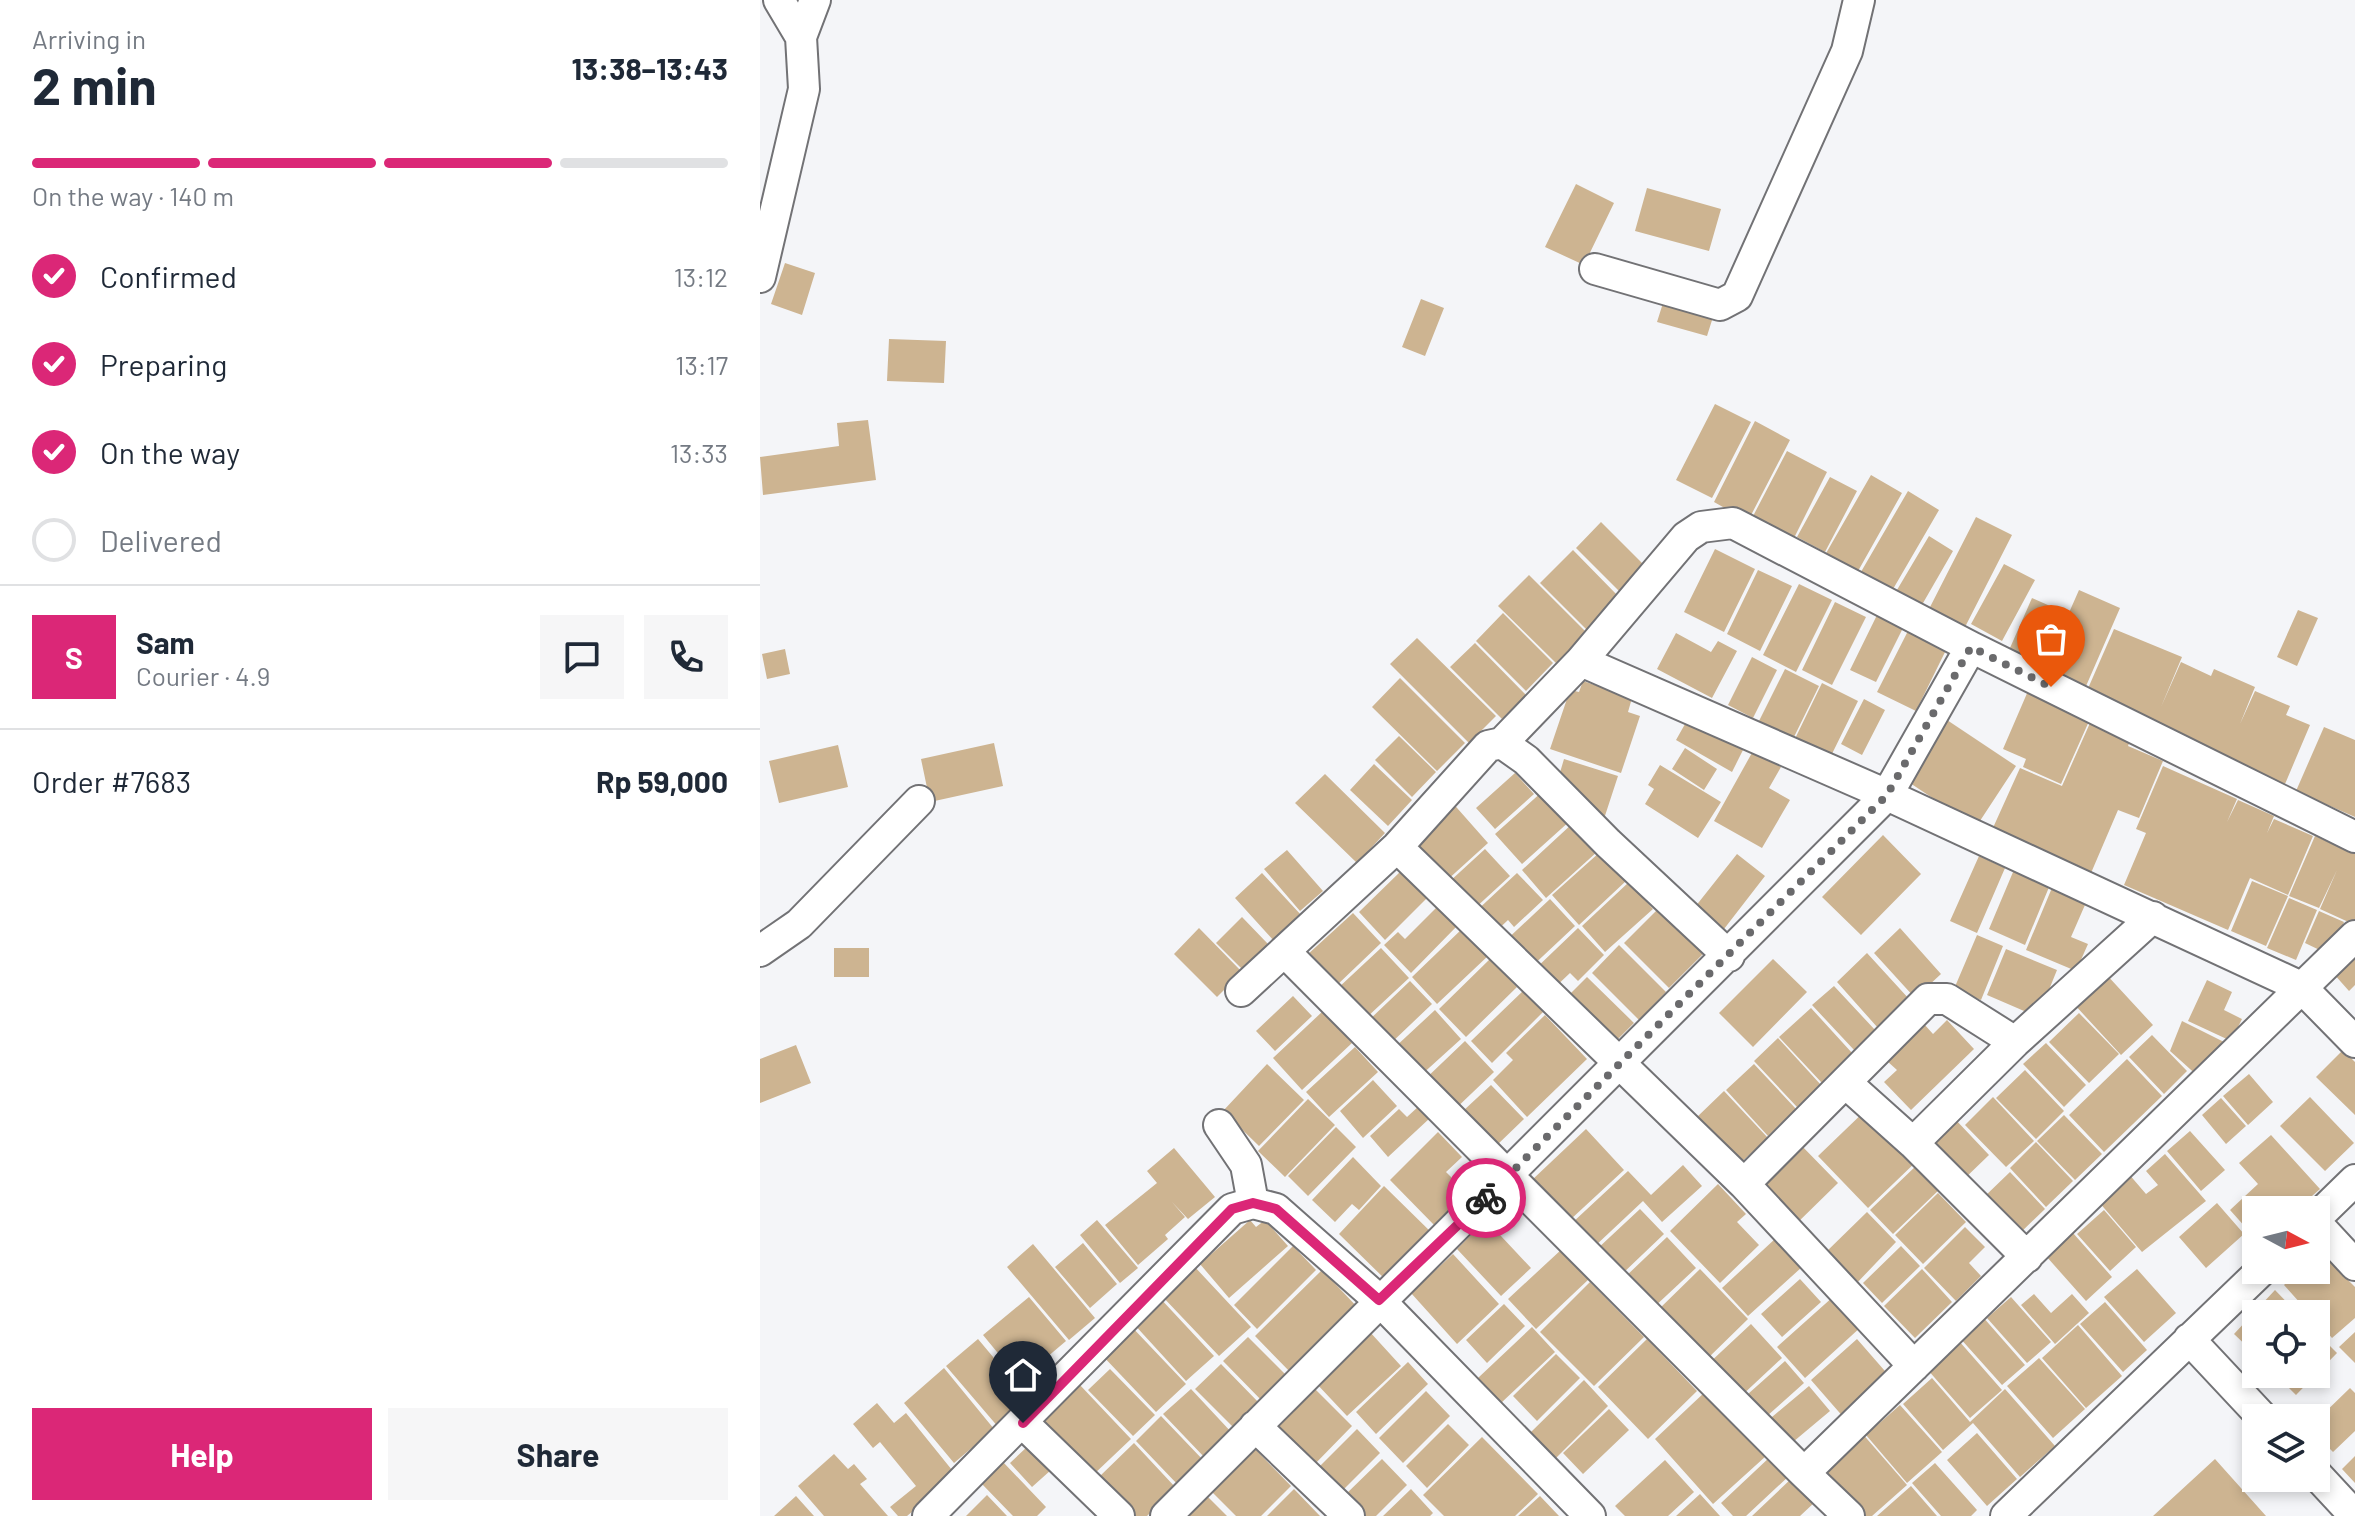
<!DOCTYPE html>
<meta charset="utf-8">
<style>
:root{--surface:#fff;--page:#f6f6f7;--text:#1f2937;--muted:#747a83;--line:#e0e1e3;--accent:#db2777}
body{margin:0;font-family:Barlow,sans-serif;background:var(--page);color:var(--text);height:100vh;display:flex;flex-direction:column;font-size:30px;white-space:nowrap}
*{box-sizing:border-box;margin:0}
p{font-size:26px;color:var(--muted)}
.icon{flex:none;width:44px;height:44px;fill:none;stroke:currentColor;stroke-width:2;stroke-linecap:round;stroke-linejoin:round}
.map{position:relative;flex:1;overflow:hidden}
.sheet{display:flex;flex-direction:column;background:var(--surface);width:760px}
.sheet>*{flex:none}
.needle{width:52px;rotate:97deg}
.fabs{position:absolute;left:1482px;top:1196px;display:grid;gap:16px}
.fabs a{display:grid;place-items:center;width:88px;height:88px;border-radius:0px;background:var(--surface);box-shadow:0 4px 12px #0003;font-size:40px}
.pin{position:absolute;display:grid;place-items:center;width:68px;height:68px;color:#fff;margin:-82px -34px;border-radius:50% 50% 50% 0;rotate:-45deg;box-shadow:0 0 8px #0007}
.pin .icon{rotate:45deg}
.courier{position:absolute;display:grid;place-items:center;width:80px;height:80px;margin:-40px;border:6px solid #db2777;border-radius:50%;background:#fff;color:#222;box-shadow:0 2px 10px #0007}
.overview em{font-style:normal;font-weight:700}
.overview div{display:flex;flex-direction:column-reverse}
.overview{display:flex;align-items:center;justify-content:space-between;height:136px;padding:0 32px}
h1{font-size:52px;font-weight:700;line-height:60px}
.bar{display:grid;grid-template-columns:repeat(4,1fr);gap:12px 8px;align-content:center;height:96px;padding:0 32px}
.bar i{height:10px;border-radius:6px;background:var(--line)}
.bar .selected{background:var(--accent)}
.bar p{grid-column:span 4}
.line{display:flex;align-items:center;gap:20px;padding:0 32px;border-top:2px solid var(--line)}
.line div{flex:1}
.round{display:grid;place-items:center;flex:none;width:84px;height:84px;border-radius:0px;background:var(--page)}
ol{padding:0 32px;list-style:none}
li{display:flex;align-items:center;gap:24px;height:88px}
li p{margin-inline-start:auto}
li .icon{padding:8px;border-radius:50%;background:var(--accent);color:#fff;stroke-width:4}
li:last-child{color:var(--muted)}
li i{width:44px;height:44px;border:4px solid var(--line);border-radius:50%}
.button{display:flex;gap:16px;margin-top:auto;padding:16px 32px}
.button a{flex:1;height:92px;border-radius:0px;background:var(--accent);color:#fff;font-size:32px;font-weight:700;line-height:92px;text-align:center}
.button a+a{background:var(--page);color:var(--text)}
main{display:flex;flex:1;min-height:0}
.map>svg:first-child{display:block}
.building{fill:#cdb491}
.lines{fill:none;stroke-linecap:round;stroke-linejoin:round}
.minor-casing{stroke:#727275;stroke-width:34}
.minor{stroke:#fff;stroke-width:30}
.done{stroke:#6a6a6c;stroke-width:8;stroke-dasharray:0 14.4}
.route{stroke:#db2777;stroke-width:10}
</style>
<main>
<section class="sheet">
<div class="overview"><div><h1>2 min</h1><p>Arriving in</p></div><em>13:38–13:43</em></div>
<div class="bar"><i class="selected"></i><i class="selected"></i><i class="selected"></i><i></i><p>On the way · 140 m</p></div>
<ol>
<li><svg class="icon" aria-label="check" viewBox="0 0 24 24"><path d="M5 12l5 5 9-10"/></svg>Confirmed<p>13:12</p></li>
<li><svg class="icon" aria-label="check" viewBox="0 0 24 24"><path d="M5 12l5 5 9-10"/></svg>Preparing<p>13:17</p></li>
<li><svg class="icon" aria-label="check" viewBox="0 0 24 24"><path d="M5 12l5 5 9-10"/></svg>On the way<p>13:33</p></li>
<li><i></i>Delivered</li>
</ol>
<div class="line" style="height:144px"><b class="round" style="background:var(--accent);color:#fff">S</b><div><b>Sam</b><p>Courier · 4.9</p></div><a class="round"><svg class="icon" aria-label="chat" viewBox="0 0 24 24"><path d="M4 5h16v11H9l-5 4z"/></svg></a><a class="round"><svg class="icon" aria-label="phone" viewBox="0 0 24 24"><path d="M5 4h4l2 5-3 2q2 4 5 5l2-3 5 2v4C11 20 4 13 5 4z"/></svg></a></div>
<div class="line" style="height:104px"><div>Order #7683</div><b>Rp 59,000</b></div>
<div class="button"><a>Help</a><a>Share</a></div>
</section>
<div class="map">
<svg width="1595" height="1516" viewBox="0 0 1595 1516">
<rect width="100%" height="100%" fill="#f4f5f8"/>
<path class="building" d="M816 184 854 203 824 265 785 247Z
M887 188 961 209 949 251 875 231Z
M25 263 55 273 42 315 11 304Z
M661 299 684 308 665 356 642 347Z
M903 303 953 317 947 336 897 322Z
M129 339 186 341 184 383 127 381Z
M955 404 991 422 952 498 916 480Z
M108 420 116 480 3 495 0 457 79 446 77 423Z
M995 421 1030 440 988 521 954 502Z
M1027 451 1067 472 1032 542 991 520Z
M1111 475 1142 493 1093 580 1061 562Z
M1070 477 1097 491 1065 552 1037 537Z
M1148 491 1179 510 1129 596 1098 577Z
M1216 517 1252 535 1204 629 1168 611Z
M841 522 884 565 859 591 816 548Z
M1169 536 1193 551 1159 610 1134 595Z
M955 549 995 569 964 632 924 612Z
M813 550 860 598 828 631 780 583Z
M1244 564 1275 580 1242 641 1211 624Z
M998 570 1032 586 1000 651 967 634Z
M769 575 828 634 798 665 738 606Z
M1039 584 1072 600 1036 672 1003 655Z
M1319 590 1360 608 1323 693 1282 674Z
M1272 598 1306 613 1280 673 1246 657Z
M1075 602 1106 617 1072 685 1042 670Z
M1538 610 1558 618 1537 666 1517 657Z
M743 613 793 663 766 691 716 641Z
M1118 613 1144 626 1116 682 1090 670Z
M1149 629 1187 648 1156 711 1117 692Z
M1354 629 1422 657 1401 707 1421 662 1451 676 1454 669 1495 687 1480 724 1495 691 1530 706 1526 715 1550 725 1525 784 1423 742 1425 736 1326 693Z
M916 633 951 652 958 641 977 651 952 698 897 669Z
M657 638 736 716 709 743 630 664Z
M715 643 766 695 742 719 690 667Z
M25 649 30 674 7 679 2 654Z
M992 657 1017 670 993 718 968 705Z
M1025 669 1059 686 1033 739 999 721Z
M640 678 705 743 677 771 612 707Z
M823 681 872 698 868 712 880 716 861 773 790 749 810 690 819 692Z
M1062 683 1098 701 1067 764 1031 747Z
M1268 691 1330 719 1301 784 1263 767 1266 759 1243 749Z
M1104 699 1125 710 1102 755 1081 744Z
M929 717 984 748 972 772 916 740Z
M1184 718 1256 766 1216 827 1144 779Z
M1330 723 1370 741 1368 746 1403 761 1379 818 1358 810 1331 873 1232 830 1260 768 1302 786Z
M1564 727 1595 740V817L1536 791Z
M639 736 676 772 652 797 615 760Z
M234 743 243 786 170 802 161 759Z
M78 745 88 787 19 803 9 761Z
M925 748 957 769 944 790 912 769Z
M993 751 1021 767 1009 788 1030 800 1002 848 954 821Z
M804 759 858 776 840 831 796 786Z
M614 764 652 800 628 826 590 790Z
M900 765 961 802 938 838 885 804 894 789 888 785Z
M1403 766 1477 799 1467 822 1478 800 1514 816 1507 833 1514 819 1553 836 1528 895 1490 878 1468 930 1364 885 1386 833 1376 829Z
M755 773 774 794 735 829 716 808Z
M565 774 625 833 597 863 535 803Z
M784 790 811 820 762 864 735 834Z
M690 800 728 843 685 882 647 839Z
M813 823 838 851 786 898 762 870Z
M1123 835 1161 874 1101 935 1062 897Z
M1555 836 1595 854V925L1560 909 1577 870 1559 908 1529 896Z
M725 849 750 876 713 910 688 883Z
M527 850 563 891 540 911 504 869Z
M840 852 866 881 819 925 792 895Z
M977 854 1005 876 964 929 935 907Z
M1219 856 1245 868 1217 933 1190 921Z
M1256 865 1292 880 1265 945 1229 929Z
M642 870 668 897 625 940 599 912Z
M502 873 542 916 514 941 475 898Z
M757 873 783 900 754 927 748 920 731 936 712 915Z
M1492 881 1528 896 1506 946 1471 931Z
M869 882 893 909 845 952 822 926Z
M1294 883 1328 898 1311 937 1328 944 1316 971 1266 950Z
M1529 898 1557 910 1536 960 1507 948Z
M790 899 815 926 767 971 742 944Z
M678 906 697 926 651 973 624 945 638 932 645 939Z
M899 908 944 953 909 988 864 943Z
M1559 911 1584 922 1570 955 1545 943Z
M593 913 621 943 575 987 546 956Z
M482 917 508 944 482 969 456 943Z
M439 928 482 972 457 997 414 954Z
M703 928 729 955 677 1004 652 977Z
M818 928 844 955 818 981 810 973 790 992 772 972Z
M1140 928 1181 974 1155 998 1114 953Z
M1217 935 1243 946 1221 1000 1194 989Z
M859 945 906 992 879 1020 832 973Z
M74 948H109V977H74Z
M621 948 649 978 605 1019 577 989Z
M1246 949 1297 970 1278 1017 1227 995Z
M1595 951V985L1589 991 1573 973Z
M1107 953 1150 1000 1118 1028 1077 982Z
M730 959 757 987 706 1037 679 1009Z
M1013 959 1047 992 993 1047 959 1013Z
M1345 973 1393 1025 1361 1055 1313 1003Z
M827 977 874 1023 847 1050 800 1004Z
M1447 980 1472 992 1464 1010 1482 1019 1471 1041 1428 1021Z
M650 981 672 1004 629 1045 607 1022Z
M1074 986 1116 1031 1095 1051 1052 1005Z
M764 990 784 1011 732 1063 711 1041Z
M533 996 552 1016 515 1051 496 1031Z
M1051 1008 1093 1054 1062 1083 1019 1037Z
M675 1010 701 1039 659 1077 633 1049Z
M563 1011 592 1043 542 1090 513 1058Z
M1319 1013 1359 1054 1329 1083 1289 1042Z
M785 1015 827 1059 767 1117 733 1080 753 1060 746 1053Z
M1187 1020 1214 1049 1151 1110 1124 1082 1137 1070 1127 1061 1164 1024 1173 1034Z
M1422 1021 1474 1047 1440 1078 1410 1051Z
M1392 1035 1427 1071 1404 1094 1369 1057Z
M1018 1038 1061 1085 1037 1107 994 1061Z
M705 1041 734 1072 690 1114 661 1083Z
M1286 1043 1326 1085 1304 1107 1263 1064Z
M36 1045 51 1083 0 1103V1059Z
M595 1047 618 1072 569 1117 546 1092Z
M1583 1050 1595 1062V1115L1556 1077Z
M1367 1059 1402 1096 1344 1152 1309 1115Z
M507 1064 544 1100 499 1146 463 1111Z
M994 1064 1036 1109 1008 1136 966 1090Z
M1265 1070 1304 1111 1276 1139 1236 1098Z
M1489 1074 1513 1102 1488 1125 1463 1096Z
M613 1080 637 1106 603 1138 580 1111Z
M731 1085 764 1119 736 1146 703 1111Z
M964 1091 1008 1138 979 1164 936 1118Z
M1233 1097 1274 1141 1246 1167 1205 1125Z
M1550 1097 1594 1143 1565 1171 1520 1126Z
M1461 1098 1486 1126 1466 1144 1442 1115Z
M548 1099 575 1125 525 1177 498 1151Z
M659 1106 670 1118 628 1157 610 1136 639 1109 647 1117Z
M1109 1107 1159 1159 1108 1208 1058 1156Z
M1304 1115 1342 1154 1315 1180 1277 1141Z
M1194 1118 1229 1155 1201 1182 1166 1145Z
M576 1127 596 1147 548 1196 528 1176Z
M826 1129 864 1170 810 1220 772 1180Z
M1430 1131 1465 1170 1441 1191 1407 1151Z
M678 1132 702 1157 686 1172 709 1195 676 1227 630 1180Z
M1511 1135 1560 1189 1536 1210H1496V1239L1470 1210 1498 1184 1479 1163Z
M1038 1142 1078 1183 1033 1227 993 1186Z
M1276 1142 1313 1181 1286 1207 1250 1168Z
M414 1148 455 1197 428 1219 412 1202 425 1217 405 1235 408 1239 378 1265 345 1225 397 1183 387 1171Z
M1405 1154 1446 1201 1382 1252 1338 1201 1368 1173 1386 1194 1398 1185 1386 1171Z
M593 1157 621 1186 599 1210 592 1204 575 1222 552 1200Z
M1158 1164 1181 1188 1133 1234 1110 1210Z
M923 1165 942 1186 902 1222 883 1201 834 1247 812 1223 868 1171 891 1195Z
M1250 1172 1285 1209 1258 1235 1223 1198Z
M958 1184 986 1214 977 1222 999 1245 960 1283 910 1231Z
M624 1186 676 1237 630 1284 579 1234Z
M1178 1193 1206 1222 1163 1264 1135 1235Z
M1457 1203 1484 1234 1446 1268 1419 1237Z
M880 1209 904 1234 860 1276 836 1250Z
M1344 1210 1376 1247 1350 1271 1317 1234Z
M1107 1212 1136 1242 1095 1285 1064 1254Z
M337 1220 378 1268 360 1283 320 1235Z
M490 1220 496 1227 505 1220 528 1246 469 1298 440 1264Z
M726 1220 771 1268 741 1296 697 1249Z
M1205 1227 1225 1247 1209 1263 1221 1276 1196 1301 1164 1268Z
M1313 1233 1352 1277 1326 1301 1286 1256Z
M907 1237 936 1268 892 1309 863 1279Z
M1016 1238 1042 1267 988 1316 962 1288Z
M323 1243 357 1284 330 1308 295 1267Z
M273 1244 335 1318 309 1340 247 1267Z
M533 1246 556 1270 497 1329 474 1305Z
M1141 1246 1160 1266 1122 1303 1103 1283Z
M802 1249 829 1279 776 1329 748 1299Z
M1559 1251 1595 1287V1318L1572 1338 1556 1320V1314H1550L1524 1285 1539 1270H1556Z
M693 1254 739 1304 697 1344 651 1293Z
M433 1265 491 1327 459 1356 401 1295Z
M940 1269 988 1319 944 1362 896 1312Z
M1162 1269 1192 1302 1155 1338 1124 1306Z
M1377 1269 1416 1313 1384 1342 1344 1297Z
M562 1270 600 1310 533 1375 495 1336Z
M1040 1279 1061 1302 1022 1337 1001 1314Z
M830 1282 884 1337 834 1386 780 1332Z
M1515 1290 1538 1314H1496V1355L1474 1334Z
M1274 1294 1291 1313 1312 1294 1329 1313 1295 1344 1261 1305Z
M1074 1296 1102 1326 1045 1378 1017 1347Z
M269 1297 306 1341 260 1380 223 1335Z
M399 1297 454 1356 426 1381 372 1322Z
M1251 1297 1291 1342 1267 1363 1227 1318Z
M1345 1302 1387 1350 1363 1372 1320 1324Z
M744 1304 765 1326 727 1363 706 1340Z
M1222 1316 1265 1365 1242 1385 1199 1337Z
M991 1324 1022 1358 978 1399 947 1365Z
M370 1325 426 1384 396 1412 340 1353Z
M1318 1325 1362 1376 1326 1408 1282 1358Z
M772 1327 795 1352 741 1403 718 1378Z
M609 1331 641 1366 587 1416 555 1382Z
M1556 1332 1577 1353 1536 1395 1515 1374H1556Z
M1595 1332V1363L1579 1347Z
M488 1337 531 1380 506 1405 463 1361Z
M218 1339 270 1401 239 1428 186 1366Z
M887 1339 937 1391 888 1439 838 1387Z
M1097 1339 1131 1378 1085 1419 1051 1380Z
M1199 1341 1242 1390 1210 1418 1167 1369Z
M796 1354 820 1378 777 1421 753 1396Z
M1279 1358 1325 1409 1293 1438 1247 1386Z
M1025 1361 1044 1383 1007 1416 988 1394Z
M648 1362 668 1384 616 1434 596 1412Z
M461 1364 503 1407 478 1432 435 1389Z
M184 1368 234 1429 194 1463 144 1403Z
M350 1369 395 1415 373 1436 328 1390Z
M1172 1378 1210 1422 1245 1389 1295 1446 1260 1477 1213 1423 1183 1450 1143 1404Z
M824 1380 848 1406 795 1459 770 1433Z
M319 1384 371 1439 332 1476 280 1421Z
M551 1385 592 1426 552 1467 511 1426Z
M1049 1386 1070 1411 1027 1447 1006 1422Z
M1590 1388 1595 1393V1431L1573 1452 1556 1435V1421Z
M431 1389 473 1434 446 1459 403 1414Z
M666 1391 690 1416 643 1463 619 1438Z
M946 1391 1006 1456 953 1504 895 1439Z
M117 1403 134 1423 146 1413 196 1475 147 1516H138L130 1507 156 1486 120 1442 113 1448 93 1424Z
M1140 1405 1182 1452 1147 1483 1106 1435Z
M849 1409 869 1430 823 1474 803 1453Z
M401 1416 444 1461 419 1486 376 1441Z
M688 1424 709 1445 667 1488 646 1466Z
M597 1429 620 1453 578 1495 555 1471Z
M1101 1432 1147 1485 1112 1516H1097L1057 1470Z
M1217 1433 1257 1479 1227 1506 1187 1460Z
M722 1437 778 1494 755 1516H684L663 1495Z
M374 1443 416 1488 387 1516H375L339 1477Z
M269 1445 291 1470 272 1487 250 1463Z
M492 1446 531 1486 501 1516H476L449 1489Z
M74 1454 88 1469 94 1464 107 1479 100 1484 128 1516H64L38 1486Z
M1011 1456 1029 1476 986 1516H973L961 1503Z
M1595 1456V1483L1582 1469Z
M622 1459 647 1485 616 1516H603L584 1496Z
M1455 1459 1506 1516H1393Z
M905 1460 934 1492 908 1516H865L855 1506Z
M243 1462 286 1507 277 1516H253L221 1483Z
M1175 1463 1217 1510 1211 1516H1181L1152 1483Z
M1032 1478 1055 1502 1040 1516H992Z
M1151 1486 1177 1516H1117Z
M534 1489 560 1516H507Z
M651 1489 673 1513 670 1516H623Z
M443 1492 467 1516H421Z
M940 1494 960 1516H916Z
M227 1495 247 1516H206Z
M36 1496 54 1516H14Z
M780 1496 799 1516H758Z"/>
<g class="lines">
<defs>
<path id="minor" d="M19 0 41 37
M835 269 960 305 977 296 1087 51 1099 0
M0 277 44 89 41 37 55 0
M821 661 1127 795 1541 987 1595 1042
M742 743 821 661 926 537 941 527 973 523 1211 647 1595 837
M637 847 984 1184 1154 1366
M0 951 39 924 159 801
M526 953 1044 1473
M481 991 637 847 728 746 742 743 766 760 848 843 969 956
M1086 1083 1153 1143 1267 1257
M459 1125 486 1165 493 1203
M1153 1143 1255 1042 1393 917
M984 1184 1168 999H1187L1255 1042
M1556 1218 1595 1180
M1556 1223 1595 1265
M1429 1339 1503 1418
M263 1423 359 1516
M495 1426 589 1516
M1556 1474 1595 1516
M168 1516 472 1209 493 1203 516 1209 619 1300 830 1516
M406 1516 1127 795 1211 647
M1089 1516 1044 1473 1595 936
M1246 1516 1502 1270"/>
</defs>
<use href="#minor" class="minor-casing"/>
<use href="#minor" class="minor"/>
</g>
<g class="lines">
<path class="done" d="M726 1198 1127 795 1211 647 1291 687"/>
<path class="route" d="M263 1423 472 1209 493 1203 516 1209 619 1300 726 1198"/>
</g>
</svg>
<div class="fabs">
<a><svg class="needle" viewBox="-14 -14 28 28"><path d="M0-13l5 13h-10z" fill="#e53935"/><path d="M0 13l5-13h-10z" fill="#747a83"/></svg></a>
<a><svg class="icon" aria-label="locate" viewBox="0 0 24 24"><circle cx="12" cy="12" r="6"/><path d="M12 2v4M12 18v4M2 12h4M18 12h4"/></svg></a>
<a><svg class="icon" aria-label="layers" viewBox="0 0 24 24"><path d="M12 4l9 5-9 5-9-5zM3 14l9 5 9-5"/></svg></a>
</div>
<div class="pin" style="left:1291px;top:687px;background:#ea580c"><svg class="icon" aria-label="bag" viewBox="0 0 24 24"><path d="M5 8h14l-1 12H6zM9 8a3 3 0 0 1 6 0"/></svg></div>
<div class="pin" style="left:263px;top:1423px;background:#1f2937"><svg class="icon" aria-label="home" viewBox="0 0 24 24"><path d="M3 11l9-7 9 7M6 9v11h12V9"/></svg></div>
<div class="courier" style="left:726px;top:1198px"><svg class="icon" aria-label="bike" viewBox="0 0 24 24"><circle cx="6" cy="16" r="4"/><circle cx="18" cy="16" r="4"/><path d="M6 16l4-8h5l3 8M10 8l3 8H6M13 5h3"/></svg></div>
</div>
</main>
